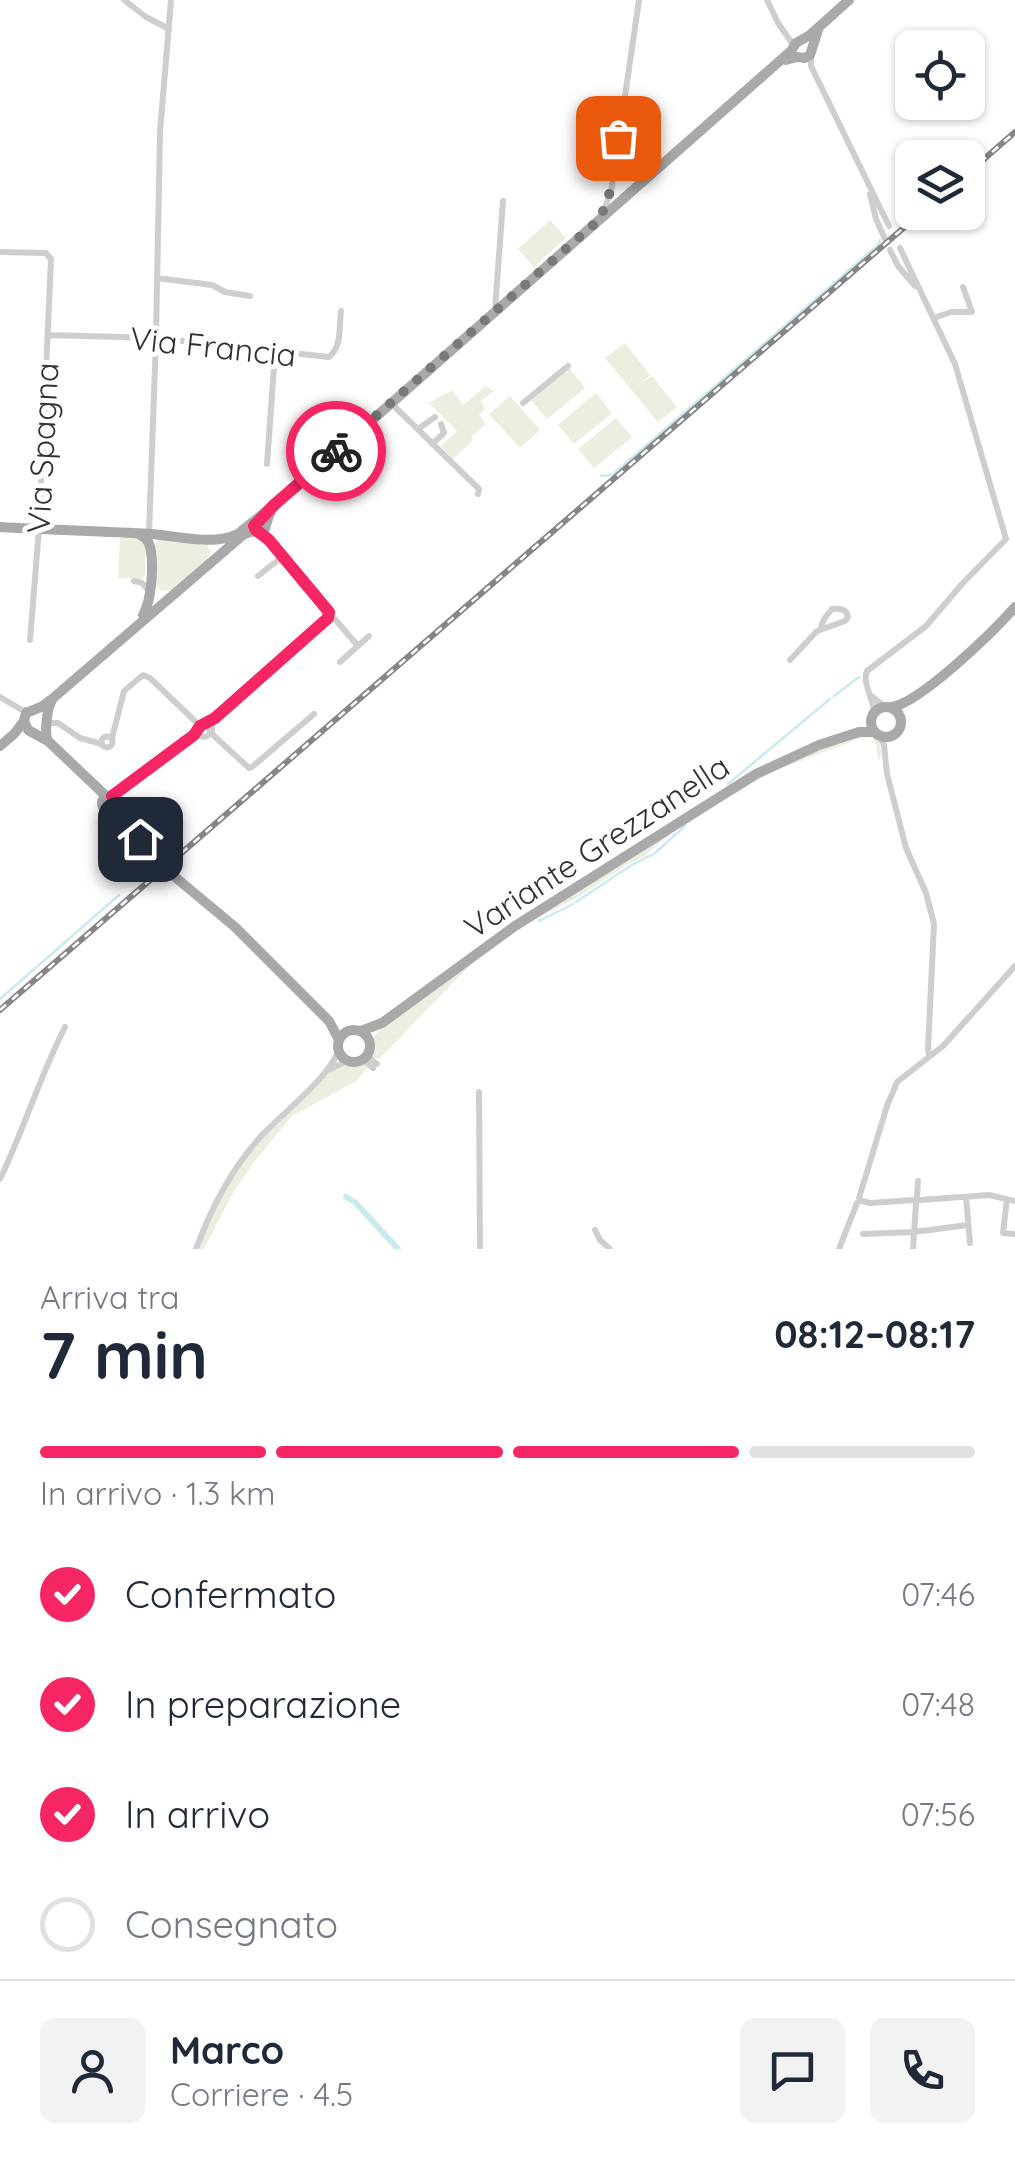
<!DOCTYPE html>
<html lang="it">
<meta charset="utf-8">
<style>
:root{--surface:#fff;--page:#f2f2f3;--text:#1f2937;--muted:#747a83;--line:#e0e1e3;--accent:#f62664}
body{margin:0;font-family:Quicksand,sans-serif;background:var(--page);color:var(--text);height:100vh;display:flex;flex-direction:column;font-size:38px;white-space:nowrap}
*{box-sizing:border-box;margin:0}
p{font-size:32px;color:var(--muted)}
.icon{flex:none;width:55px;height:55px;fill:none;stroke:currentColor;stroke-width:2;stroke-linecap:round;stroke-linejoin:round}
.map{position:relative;height:1249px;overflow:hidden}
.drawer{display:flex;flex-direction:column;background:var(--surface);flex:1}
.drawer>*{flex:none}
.tools{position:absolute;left:895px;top:30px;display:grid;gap:20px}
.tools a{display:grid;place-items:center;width:90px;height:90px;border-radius:15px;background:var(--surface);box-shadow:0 2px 8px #0004;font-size:50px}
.pin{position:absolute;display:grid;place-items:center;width:85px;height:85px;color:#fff;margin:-42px;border-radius:20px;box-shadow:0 5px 15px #0006}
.courier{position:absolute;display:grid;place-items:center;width:100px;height:100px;margin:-50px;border:8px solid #f62664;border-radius:50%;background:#fff;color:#222;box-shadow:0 2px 12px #0007}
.overview em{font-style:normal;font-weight:800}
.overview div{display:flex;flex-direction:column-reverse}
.overview{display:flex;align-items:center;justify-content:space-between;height:170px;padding:0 40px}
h1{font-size:65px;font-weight:800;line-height:75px}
.bar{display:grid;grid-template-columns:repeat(4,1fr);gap:15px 10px;align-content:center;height:120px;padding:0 40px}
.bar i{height:12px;border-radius:8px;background:var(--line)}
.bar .active{background:var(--accent)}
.bar p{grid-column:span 4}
.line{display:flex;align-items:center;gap:25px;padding:0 40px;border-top:2px solid var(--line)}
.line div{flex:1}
.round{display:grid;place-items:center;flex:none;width:105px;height:105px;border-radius:15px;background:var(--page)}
ol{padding:0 40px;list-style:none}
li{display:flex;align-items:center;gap:30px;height:110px}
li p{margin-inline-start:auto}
li .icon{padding:10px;border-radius:50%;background:var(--accent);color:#fff;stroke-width:4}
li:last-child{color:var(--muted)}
li i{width:55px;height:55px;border:5px solid var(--line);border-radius:50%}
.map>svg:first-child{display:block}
.green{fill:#ebefdf}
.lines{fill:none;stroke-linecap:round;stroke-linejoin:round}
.stream{stroke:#caeaf0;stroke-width:2.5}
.river{stroke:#caeaf0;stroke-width:6}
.minor{stroke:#cecece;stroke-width:6}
.major{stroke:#a9a9a9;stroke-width:10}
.rail-casing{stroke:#868686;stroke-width:6}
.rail{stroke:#fff;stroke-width:2.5;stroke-dasharray:8;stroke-linecap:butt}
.done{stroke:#797979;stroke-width:10;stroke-dasharray:0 18}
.route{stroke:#f62664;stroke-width:12}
.labels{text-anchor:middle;stroke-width:10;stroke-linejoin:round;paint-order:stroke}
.street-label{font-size:32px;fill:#313131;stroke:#fff}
</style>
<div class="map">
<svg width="1015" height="1249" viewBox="0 0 1015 1249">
<rect width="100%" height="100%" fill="#fff"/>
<path class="green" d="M550 220 566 238 534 267 518 249Z
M625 343 650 375 638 385 652 376 677 407 658 422 605 358Z
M569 368 585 388 547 419 531 400Z
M486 386 493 391 481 401 485 409 479 414 486 424 471 437 473 440 453 459 441 446 457 431 429 403 452 390 463 405Z
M596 393 612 413 574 444 558 425Z
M510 396 540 430 520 448 489 414Z
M616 418 632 437 594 468 578 449Z
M139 536 145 546V576L141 579 118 578 120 537Z
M159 539 207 544 210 553 207 560 171 590 161 591 156 586 154 544Z
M864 734C880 733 883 748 880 761 873 750 882 741 866 736L774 771 681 825 643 857 628 864 578 897 523 926 476 959 380 1058 373 1059 370 1057 371 1039 386 1023 468 962 564 896 741 785 803 755Z
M361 1061 367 1068 356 1081 292 1116 257 1158 234 1191 204 1249H197L221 1196 256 1144 332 1069 343 1062Z"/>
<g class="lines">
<path class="stream" d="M601 476 612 475 878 245 880 240
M834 696 859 677
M728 784 830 699
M576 902 630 866 655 853 685 826
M539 921 573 904
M0 999 119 895"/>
<path class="river" d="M346 1197 355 1202 398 1249"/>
<path class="minor" d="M124 0 146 17 169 29
M767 0 778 23 794 46
M811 56V66L889 226
M870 194 876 219 885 239
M602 215 611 192 639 0
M890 250 898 266 915 286
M0 252 46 253 51 259 39 529 30 640
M157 278 212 285 225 292 250 296
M495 310 503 201
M934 318 951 312H972L963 287
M48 335 156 338 329 357C342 347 339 327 341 311
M393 402 396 408 479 489 478 494
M523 403 568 366
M418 429 435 417
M432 444 444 433 441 424
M267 464 275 353
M149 534 156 338 160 132 171 0
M261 534 329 612
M258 576 282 557
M134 581 142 583 149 591
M334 618 358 646
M790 660 817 631 845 621 848 617C847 609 839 608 832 609L824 619 820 630
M340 662 369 636
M0 697 22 710H29
M873 697 884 706
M874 711C873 698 862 683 867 671L926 626 962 584 1006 539 955 364 900 248
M212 722V734L249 768 252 767 314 714
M48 723H58L80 738 102 744
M198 731a6 6 0 1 1 12 0a6 6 0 1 1-12 0Z
M204 725 212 721 328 618
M879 735 884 745 887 774 906 848 926 893 934 924 928 1048 929 1056
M101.5 742a5.5 5.5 0 1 1 11 0a5.5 5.5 0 1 1-11 0Z
M112 738 124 691 143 675 150 678 196 722 202 725
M119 793 198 732
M116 803 126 805 127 817 134 825
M143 878 158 866 162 857 156 849
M368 1053 370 1059 377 1064
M362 1059 373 1068
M331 1069 348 1060
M479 1092 480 1249
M0 1179C24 1129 40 1076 65 1027
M917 1197 918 1181
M966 1197 970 1243
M859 1198 887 1106 897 1082 943 1046 1015 966
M1007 1199 1003 1233 1015 1234
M920 1200 989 1195 1015 1201
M862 1201 870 1203 914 1200
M595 1230 600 1240 610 1249
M863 1234 914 1232 968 1225
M196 1249C211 1208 232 1168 262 1135 283 1113 330 1077 339 1049
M839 1249 857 1203
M913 1249 916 1203"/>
<path class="major" d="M786 60 797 57 805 58 810 55 818 30
M0 527C50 530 101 531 151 534 179 536 213 546 238 534L295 488 791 51 796 43 810 35 849 0
M139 534C145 538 148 539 150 547 154 564 152 600 143 615
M871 722a15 15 0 1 1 30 0a15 15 0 1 1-30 0Z
M892 707C921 702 993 632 1015 607
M48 741C44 733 47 708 52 700
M0 746 14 734 24 721
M102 803a7 7 0 1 1 14 0a7 7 0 1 1-14 0Z
M106 796 48 741 28 730 24 721 26 713 41 707 52 699 243 535 250 532 264 531 271 510
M111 810 118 814 157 858
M169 872 235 927 329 1021 339 1040
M338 1046a16 16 0 1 1 32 0a16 16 0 1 1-32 0Z
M361 1031 382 1023 515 926 756 774 819 745 859 732H874"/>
<defs>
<path id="rail" d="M968 173 1015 132
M0 1010 922 212"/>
</defs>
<use href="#rail" class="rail-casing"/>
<use href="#rail" class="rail"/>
</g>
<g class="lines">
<path class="done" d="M336 451 600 219 610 192 618 138"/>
<path class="route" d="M140 839 118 814 111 810 116 802 112 796 194 735 200 726 215 718 328 618 329 612 269 540 256 530 254 526 274 505 336 451"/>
</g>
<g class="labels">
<g class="street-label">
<text transform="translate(213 347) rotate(6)" y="11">Via Francia</text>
<text transform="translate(43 448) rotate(-87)" y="11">Via Spagna</text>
<text transform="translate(597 847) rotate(-33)" y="11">Variante Grezzanella</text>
</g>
</g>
</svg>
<div class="tools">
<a><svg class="icon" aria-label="locate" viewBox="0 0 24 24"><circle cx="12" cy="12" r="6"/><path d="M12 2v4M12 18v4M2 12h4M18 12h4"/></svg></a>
<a><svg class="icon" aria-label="layers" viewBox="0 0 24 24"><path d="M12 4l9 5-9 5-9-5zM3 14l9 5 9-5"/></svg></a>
</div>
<div class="pin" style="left:618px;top:138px;background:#ea580c"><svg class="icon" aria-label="bag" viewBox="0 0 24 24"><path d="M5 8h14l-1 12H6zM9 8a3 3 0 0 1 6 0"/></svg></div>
<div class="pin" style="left:140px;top:839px;background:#1f2937"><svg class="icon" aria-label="home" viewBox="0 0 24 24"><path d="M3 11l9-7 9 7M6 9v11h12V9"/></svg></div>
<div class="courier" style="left:336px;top:451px"><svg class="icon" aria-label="bike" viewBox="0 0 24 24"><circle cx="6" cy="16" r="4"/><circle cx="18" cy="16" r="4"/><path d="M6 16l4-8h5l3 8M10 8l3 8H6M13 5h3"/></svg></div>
</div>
<section class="drawer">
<div class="overview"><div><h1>7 min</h1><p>Arriva tra</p></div><em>08:12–08:17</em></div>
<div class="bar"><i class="active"></i><i class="active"></i><i class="active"></i><i></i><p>In arrivo · 1.3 km</p></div>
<ol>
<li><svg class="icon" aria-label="check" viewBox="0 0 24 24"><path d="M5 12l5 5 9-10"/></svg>Confermato<p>07:46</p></li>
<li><svg class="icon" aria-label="check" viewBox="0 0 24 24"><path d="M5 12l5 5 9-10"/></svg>In preparazione<p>07:48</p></li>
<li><svg class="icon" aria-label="check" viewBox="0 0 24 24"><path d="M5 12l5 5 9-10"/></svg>In arrivo<p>07:56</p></li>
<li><i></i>Consegnato</li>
</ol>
<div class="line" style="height:180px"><a class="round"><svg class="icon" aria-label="person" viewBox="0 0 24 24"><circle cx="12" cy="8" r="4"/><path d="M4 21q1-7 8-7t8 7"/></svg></a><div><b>Marco</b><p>Corriere · 4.5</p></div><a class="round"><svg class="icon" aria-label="chat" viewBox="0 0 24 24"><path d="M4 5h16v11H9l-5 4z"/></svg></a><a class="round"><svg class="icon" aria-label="phone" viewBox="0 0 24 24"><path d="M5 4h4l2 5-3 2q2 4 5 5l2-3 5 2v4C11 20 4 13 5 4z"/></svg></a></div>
</section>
